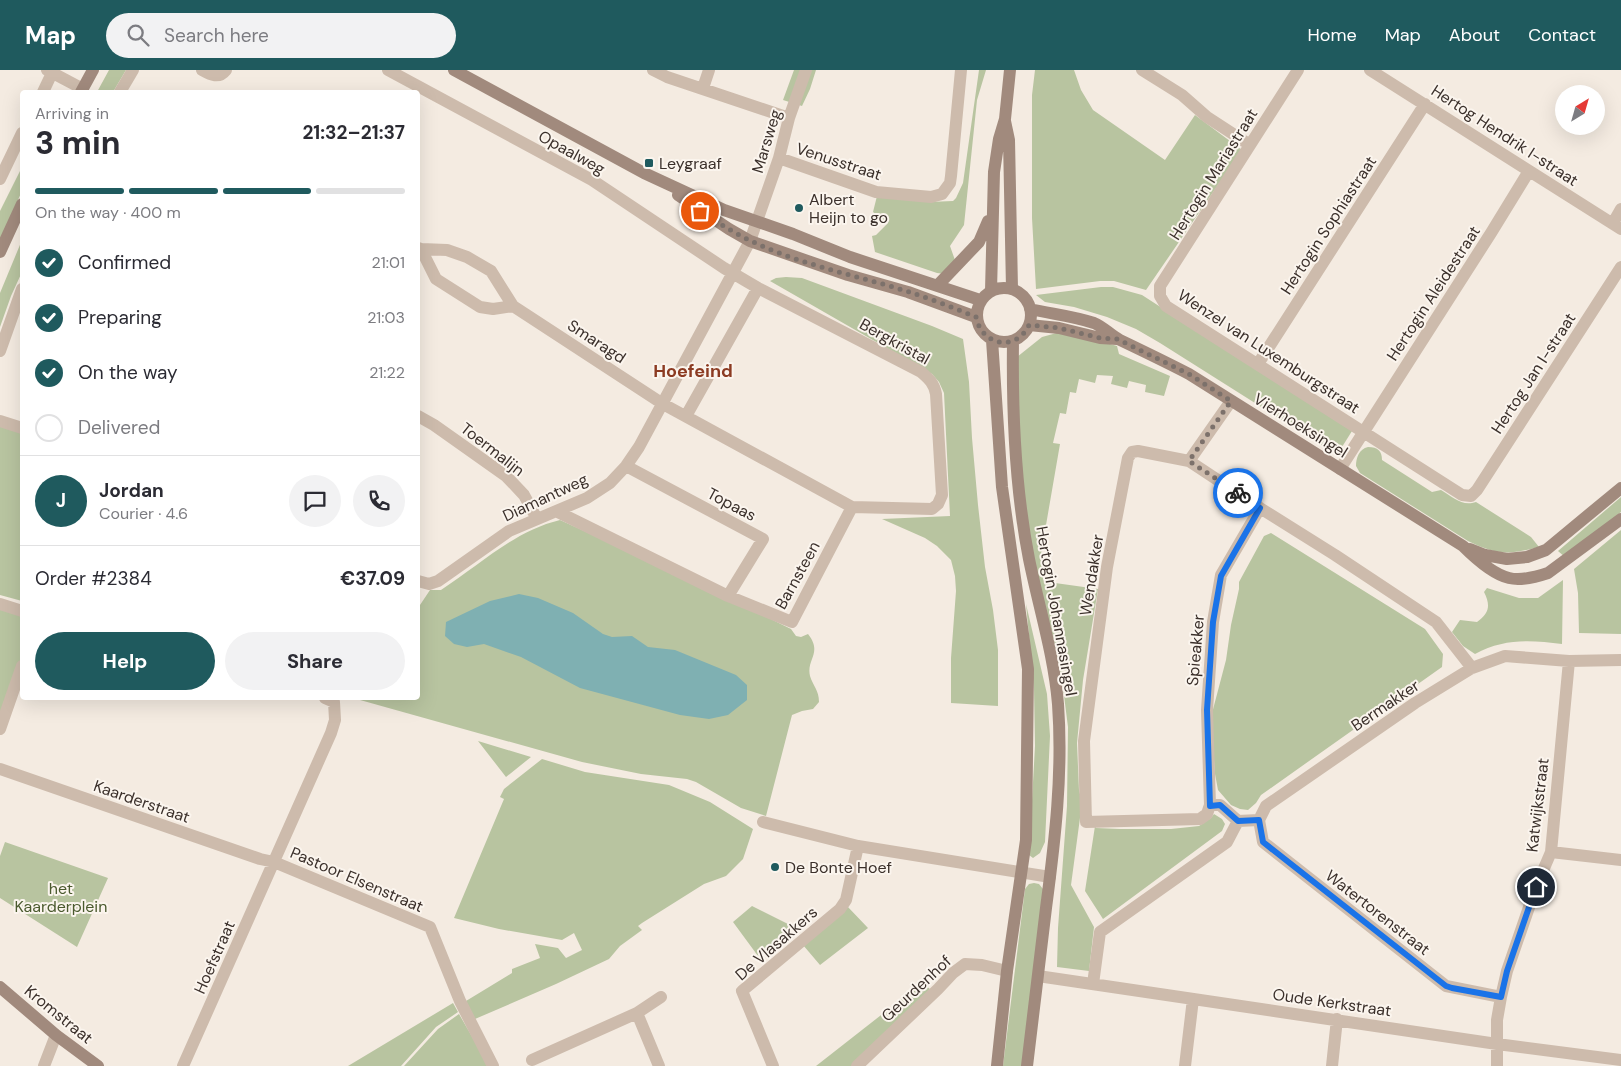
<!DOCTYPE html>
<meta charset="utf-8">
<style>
:root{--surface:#fff;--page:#f2f2f3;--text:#2b2b33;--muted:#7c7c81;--line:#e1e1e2;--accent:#1f5a5e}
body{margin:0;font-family:"DM Sans",sans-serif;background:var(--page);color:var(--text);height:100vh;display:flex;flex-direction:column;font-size:19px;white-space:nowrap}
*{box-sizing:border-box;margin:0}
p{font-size:16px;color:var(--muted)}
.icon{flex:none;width:28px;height:28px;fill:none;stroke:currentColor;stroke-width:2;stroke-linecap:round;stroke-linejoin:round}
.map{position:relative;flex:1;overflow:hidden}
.details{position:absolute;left:20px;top:20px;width:400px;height:610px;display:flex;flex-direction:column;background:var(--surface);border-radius:5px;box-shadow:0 5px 20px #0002}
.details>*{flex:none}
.needle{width:32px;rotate:37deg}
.tools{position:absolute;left:1555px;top:15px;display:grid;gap:10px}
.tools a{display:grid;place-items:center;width:50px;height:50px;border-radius:50%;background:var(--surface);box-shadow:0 5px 20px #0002;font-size:25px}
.pin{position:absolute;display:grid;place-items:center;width:42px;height:42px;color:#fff;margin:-21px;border:2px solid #fff;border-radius:50%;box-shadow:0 1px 5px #0007}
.courier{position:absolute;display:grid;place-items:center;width:50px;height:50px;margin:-25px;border:4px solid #1a73e8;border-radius:50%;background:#fff;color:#222;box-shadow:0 1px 6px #0007}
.summary em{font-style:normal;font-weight:700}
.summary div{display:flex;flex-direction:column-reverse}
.summary{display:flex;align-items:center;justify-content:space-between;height:85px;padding:0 15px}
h1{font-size:32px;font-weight:700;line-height:38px}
.bar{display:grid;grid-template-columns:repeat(4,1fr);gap:8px 5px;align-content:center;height:60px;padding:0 15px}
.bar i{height:6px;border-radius:4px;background:var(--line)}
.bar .selected{background:var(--accent)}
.bar p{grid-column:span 4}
.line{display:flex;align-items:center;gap:12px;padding:0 15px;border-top:1px solid var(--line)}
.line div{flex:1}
.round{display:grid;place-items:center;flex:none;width:52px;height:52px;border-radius:26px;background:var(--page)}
ol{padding:0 15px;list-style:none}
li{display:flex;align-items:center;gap:15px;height:55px}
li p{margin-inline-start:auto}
li .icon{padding:5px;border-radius:50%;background:var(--accent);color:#fff;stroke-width:4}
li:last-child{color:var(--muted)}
li i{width:28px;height:28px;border:2px solid var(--line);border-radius:50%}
.button{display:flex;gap:10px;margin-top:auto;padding:10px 15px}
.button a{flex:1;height:58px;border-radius:30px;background:var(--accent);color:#fff;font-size:20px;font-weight:700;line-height:58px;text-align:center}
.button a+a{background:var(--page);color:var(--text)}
header{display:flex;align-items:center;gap:30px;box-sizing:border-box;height:70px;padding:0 25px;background:var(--accent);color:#fff}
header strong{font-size:24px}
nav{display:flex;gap:28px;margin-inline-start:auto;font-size:18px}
.search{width:350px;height:45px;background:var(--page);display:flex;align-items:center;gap:12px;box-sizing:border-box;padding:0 18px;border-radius:28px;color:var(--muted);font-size:19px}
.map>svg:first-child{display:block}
.green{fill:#b8c4a0}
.water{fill:#7fb0b2}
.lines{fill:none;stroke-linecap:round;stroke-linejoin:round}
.street{stroke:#cdbbac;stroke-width:12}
.secondary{stroke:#a18a7d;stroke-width:12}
.done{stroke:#7c716b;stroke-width:5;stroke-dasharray:0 9}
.route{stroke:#1a73e8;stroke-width:6}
.poi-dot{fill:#1f5a5e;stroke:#fbf5ee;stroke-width:2}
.labels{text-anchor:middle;stroke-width:4;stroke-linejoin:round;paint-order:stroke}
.street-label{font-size:16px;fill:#3b302b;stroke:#fbf5ee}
.poi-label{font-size:16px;fill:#3b302b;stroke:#fbf5ee;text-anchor:start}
.park-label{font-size:16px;fill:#4a5a2e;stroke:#fbf5ee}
.neighbourhood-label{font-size:18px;font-weight:bold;fill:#8c3b22;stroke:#fbf5ee}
</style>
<header>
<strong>Map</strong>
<div class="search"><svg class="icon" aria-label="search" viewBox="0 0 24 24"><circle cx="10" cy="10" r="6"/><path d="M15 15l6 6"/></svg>Search here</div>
<nav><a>Home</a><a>Map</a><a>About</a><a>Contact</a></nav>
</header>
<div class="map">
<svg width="1621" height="996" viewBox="0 0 1621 996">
<rect width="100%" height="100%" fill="#f4ebe1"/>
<path class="green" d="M109 0H126L113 22H97Z
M794 0H816L810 19 802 36 783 30Z
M979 0H986L977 30 964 155 950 176 956 193 945 204 937 203 875 182 872 166 876 165 888 153 873 142 877 126 929 132 953 131 956 128 963 113Z
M1035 0H1074L1081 20 1093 40 1165 90 1195 45 1242 80 1146 220 1114 211H1100L1036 219 1032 148V25Z
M22 97V121L0 170V141Z
M22 170V202L11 226 0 257V223Z
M786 207 802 208 932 256 963 269 969 312 972 368 978 435 985 497 993 540 998 580V636L951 633V588L956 521 955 506 951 490 937 476 925 468 882 449 950 446 944 323 939 312 932 304 770 211 776 208Z
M1101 217H1113L1142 225 1352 361 1337 385 1160 273 1136 259 1107 247 1074 237 1045 232 1036 225Z
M1064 261 1117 276 1119 284 1170 306 1164 326 1145 322 1146 315 1129 311 1127 318 1111 314 1113 306 1097 305 1095 313 1079 309 1076 323 1070 322 1066 344 1060 343 1053 373 1060 374 1041 484 1048 512 1098 519 1083 610 1077 673 1079 720 1082 733 1071 815 1094 857 1089 901 1057 897 1058 858 1067 736 1068 657 1062 610 1055 575 1031 484 1018 372 1017 287 1042 267Z
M0 355 22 362V531L0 525Z
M1368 377C1378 377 1382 381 1382 390L1432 422 1441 420C1453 427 1462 437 1476 432L1531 467 1539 477C1508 485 1497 485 1468 471L1360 403 1356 396C1356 388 1359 379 1368 377Z
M1621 427V442L1566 488 1558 481Z
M560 450 674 502 791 559 796 566 801 567 808 564C823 583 806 589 810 606 813 616 819 620 819 632L813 639 802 641 792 645 766 746 741 738 696 712 687 709 641 704 582 692 360 630 361 628H418V538L430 520H441C480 495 514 461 560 450Z
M1621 460V564L1579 563 1578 523 1574 499Z
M1271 463 1425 559 1443 584 1442 597 1261 725 1256 733 1248 740 1240 739 1231 735 1218 720 1215 704 1211 647 1226 590 1231 555 1239 519V512L1264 466Z
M1563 510 1562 574C1531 570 1504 568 1475 584L1463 576 1452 562 1460 550 1477 552C1489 543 1491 536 1484 522L1487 518 1519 528H1538Z
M1026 534 1047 624 1050 666 1045 772 1040 783 1033 788 1029 785 1035 676 1034 619Z
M0 538 22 542V588L0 656Z
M478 671 531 687 506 707Z
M542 689 585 702 669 715 710 732 753 759 743 789 726 806 704 814 642 853 638 856 642 860 620 876 609 889 556 914 475 949 466 931 512 903V899L540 888 535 874 558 878 566 888 582 880 574 863 562 870 499 859 454 848 504 729 500 727 504 719Z
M1214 744 1222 749 1225 754 1222 761 1103 849 1085 821 1095 756 1096 758 1120 759H1171L1199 756 1211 748Z
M5 772 108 808 77 877 0 828V786Z
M1034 813 1039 814 1043 819 1022 996H1003L1025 819 1029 814Z
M752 836 794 857 758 886 733 852Z
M847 836 868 858 820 895 803 875Z
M922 913 930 919 862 996H816Z
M453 933 458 942 436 957 401 996H348Z
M459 944 489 996H404L438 959Z"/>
<path class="water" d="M519 524 538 528 573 543 603 564 612 567 632 566 648 577 675 580 736 605 747 615V630L728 645 709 649 680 645 580 618 521 587 484 574 467 577 454 574 445 566 446 552 490 531Z"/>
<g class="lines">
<path class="street" d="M47 0 83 19
M202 0C211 5 219 9 226 0
M388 0 592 110 724 198 758 218 921 302C929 309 934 313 936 324L942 425 938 434 932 439 852 437
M653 0 667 7 789 48
M1142 0 1182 25 1207 47 1250 75
M1298 0 1160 216V226L1166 236 1462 425 1471 426 1477 420 1621 197
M1370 0 1621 159
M703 18 709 0
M43 22 52 3
M120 22 133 0
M779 88 876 122 931 127 942 124 950 113 951 106 961 0
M0 109 22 63
M1613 153 1621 139
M418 178 421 179 436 209 480 237 493 239 513 236
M421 179 447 180 467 187 491 201 513 236 663 334 852 437 792 552 728 526 558 442
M0 281 22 219
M1258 294 1425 34
M418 346 434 355 506 406 524 425 537 449
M686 346 758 218
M0 351 22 358
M1189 391 1231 331
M626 396 763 469 728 526
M1340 399 1491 163 1529 101
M418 511 429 514 438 511 509 461 587 428 610 413 626 396 639 377 750 171 779 88 789 48 806 0
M0 534 22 541
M0 659 22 596
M0 699 260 789 274 792 430 857 460 931 493 996
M1210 735 1207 640 1213 552 1221 505 1260 438
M1259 750 1263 772 1446 916 1501 927
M1238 751 1220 735H1210L1207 744 1200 749 1086 752 1084 671 1107 497 1128 388 1132 382 1138 381 1189 391 1260 438 1335 485 1436 552 1472 598
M763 752 858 776 1050 807
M1551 782 1621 790
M1038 906 1497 974 1621 990
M1093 914 1100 862 1227 772 1238 751 1259 750 1266 736 1415 633 1472 598 1505 586 1569 591 1621 590
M637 943 659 996
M532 990 637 943 661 927
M44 996 56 965
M183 996 331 663 335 650 334 632 325 628
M773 996 742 921 840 839 846 830 858 776
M857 996 938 919 953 903 965 894 982 895 1007 901
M1185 996 1193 929
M1332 996 1337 949
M1497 996V950L1501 927 1507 901 1536 817 1551 782 1569 591"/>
<path class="secondary" d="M454 0 644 103 724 140 793 164 850 187 980 230
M81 22 93 0
M1005 51 1009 70 1012 219
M678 125 729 159 750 171 848 205 908 222 976 247
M0 182 22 134
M938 215 979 172 988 151
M977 245a27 27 0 1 1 54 0a27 27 0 1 1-54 0Z
M991 221 994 102 999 69 1005 49 1010 0
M1030 239C1052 244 1073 246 1094 253 1104 257 1110 265 1120 270 1143 281 1166 292 1189 304L1463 476C1475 488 1492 504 1509 508 1521 511 1536 507 1548 503L1621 449
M1029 255 1059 258 1100 268 1117 269
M992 270 1002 417 1028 599 1026 770 1007 901 997 996
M1013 271C1012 343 1015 418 1029 489 1039 538 1054 585 1058 634 1063 703 1055 770 1046 838 1040 891 1033 943 1027 996
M1470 479 1485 485 1507 489 1527 487 1546 480 1621 418
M0 917 56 965 98 996"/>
</g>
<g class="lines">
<path class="done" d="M700 141C716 151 732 162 749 170 800 195 856 205 909 222 931 229 954 238 976 247 982 276 1016 282 1029 255L1059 258 1100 268 1117 269 1189 304 1231 331 1189 391 1238 423"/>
<path class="route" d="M1238 423 1260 438 1221 506 1213 552 1207 640 1210 736 1220 735 1238 751 1259 750 1263 772 1446 916 1452 918 1501 927 1507 901 1536 817"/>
</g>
<g class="poi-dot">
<rect x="644" y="88" width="10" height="10" rx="2.5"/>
<circle cx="799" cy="138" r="5"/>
<circle cx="775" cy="797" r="5"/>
</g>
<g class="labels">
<g class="street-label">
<text transform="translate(1505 65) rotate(33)" y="6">Hertog Hendrik I-straat</text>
<text transform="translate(766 71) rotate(-73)" y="6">Marsweg</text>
<text transform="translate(572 82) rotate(29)" y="6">Opaalweg</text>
<text transform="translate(839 91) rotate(18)" y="6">Venusstraat</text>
<text transform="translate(1213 104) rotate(-58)" y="6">Hertogin Mariastraat</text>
<text transform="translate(1328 155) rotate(-57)" y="6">Hertogin Sophiastraat</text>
<text transform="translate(1433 223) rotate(-57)" y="6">Hertogin Aleidestraat</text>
<text transform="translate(597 271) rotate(33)" y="6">Smaragd</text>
<text transform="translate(895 271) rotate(29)" y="6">Bergkristal</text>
<text transform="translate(1269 281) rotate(33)" y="6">Wenzel van Luxemburgstraat</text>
<text transform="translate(1533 303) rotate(-57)" y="6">Hertog Jan I-straat</text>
<text transform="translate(1301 355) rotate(32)" y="6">Vierhoeksingel</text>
<text transform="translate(493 379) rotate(38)" y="6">Toermalijn</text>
<text transform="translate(545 427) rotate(-25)" y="6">Diamantweg</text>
<text transform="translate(732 434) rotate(28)" y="6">Topaas</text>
<text transform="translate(797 505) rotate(-61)" y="6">Barnsteen</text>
<text transform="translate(1091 505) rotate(-81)" y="6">Wendakker</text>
<text transform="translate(1057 541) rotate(80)" y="6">Hertogin Johannasingel</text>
<text transform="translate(1195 580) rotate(-85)" y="6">Spieakker</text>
<text transform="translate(1385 635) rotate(-34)" y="6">Bermakker</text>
<text transform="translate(142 731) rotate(19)" y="6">Kaarderstraat</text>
<text transform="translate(1537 735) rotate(-83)" y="6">Katwijkstraat</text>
<text transform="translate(357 809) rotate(23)" y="6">Pastoor Elsenstraat</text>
<text transform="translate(1378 842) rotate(38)" y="6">Watertorenstraat</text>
<text transform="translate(776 873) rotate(-41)" y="6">De Vlasakkers</text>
<text transform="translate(214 887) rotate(-66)" y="6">Hoefstraat</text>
<text transform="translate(916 918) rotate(-43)" y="6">Geurdenhof</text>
<text transform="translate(1332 932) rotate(8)" y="6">Oude Kerkstraat</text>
<text transform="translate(59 944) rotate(39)" y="6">Kromstraat</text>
</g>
<g class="poi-label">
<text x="659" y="99">Leygraaf</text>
<text x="809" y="135">Albert<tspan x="809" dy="18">Heijn to go</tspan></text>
<text x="785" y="803">De Bonte Hoef</text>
</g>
<g class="park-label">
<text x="61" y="824">het<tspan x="61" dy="18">Kaarderplein</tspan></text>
</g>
<g class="neighbourhood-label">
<text x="693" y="307">Hoefeind</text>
</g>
</g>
</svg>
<div class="tools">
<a><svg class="needle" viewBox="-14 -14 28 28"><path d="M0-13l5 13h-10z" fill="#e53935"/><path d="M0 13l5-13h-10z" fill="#7c7c81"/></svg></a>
</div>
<div class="pin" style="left:700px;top:141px;background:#ea580c"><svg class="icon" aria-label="bag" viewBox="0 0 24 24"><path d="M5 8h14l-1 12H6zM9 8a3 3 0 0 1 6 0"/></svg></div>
<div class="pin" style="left:1536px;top:817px;background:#1f2937"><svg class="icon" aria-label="home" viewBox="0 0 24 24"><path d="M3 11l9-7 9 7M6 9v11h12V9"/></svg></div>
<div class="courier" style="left:1238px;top:423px"><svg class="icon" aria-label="bike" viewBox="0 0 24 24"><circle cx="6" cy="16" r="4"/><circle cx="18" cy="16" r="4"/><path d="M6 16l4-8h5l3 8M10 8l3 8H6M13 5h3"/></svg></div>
<section class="details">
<div class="summary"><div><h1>3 min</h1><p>Arriving in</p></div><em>21:32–21:37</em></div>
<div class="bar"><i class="selected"></i><i class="selected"></i><i class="selected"></i><i></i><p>On the way · 400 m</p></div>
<ol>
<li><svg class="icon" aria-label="check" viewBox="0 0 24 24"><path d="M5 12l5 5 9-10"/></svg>Confirmed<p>21:01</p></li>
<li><svg class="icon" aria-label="check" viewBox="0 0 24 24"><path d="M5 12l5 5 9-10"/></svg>Preparing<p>21:03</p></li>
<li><svg class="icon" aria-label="check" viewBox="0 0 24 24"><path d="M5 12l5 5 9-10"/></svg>On the way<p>21:22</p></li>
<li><i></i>Delivered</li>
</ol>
<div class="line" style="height:90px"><b class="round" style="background:var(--accent);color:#fff">J</b><div><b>Jordan</b><p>Courier · 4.6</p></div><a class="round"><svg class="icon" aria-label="chat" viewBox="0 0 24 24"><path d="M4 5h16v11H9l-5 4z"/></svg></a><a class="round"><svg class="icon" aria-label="phone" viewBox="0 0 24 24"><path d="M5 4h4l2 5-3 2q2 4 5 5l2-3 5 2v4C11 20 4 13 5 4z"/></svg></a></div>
<div class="line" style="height:65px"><div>Order #2384</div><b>€37.09</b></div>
<div class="button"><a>Help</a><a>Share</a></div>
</section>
</div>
